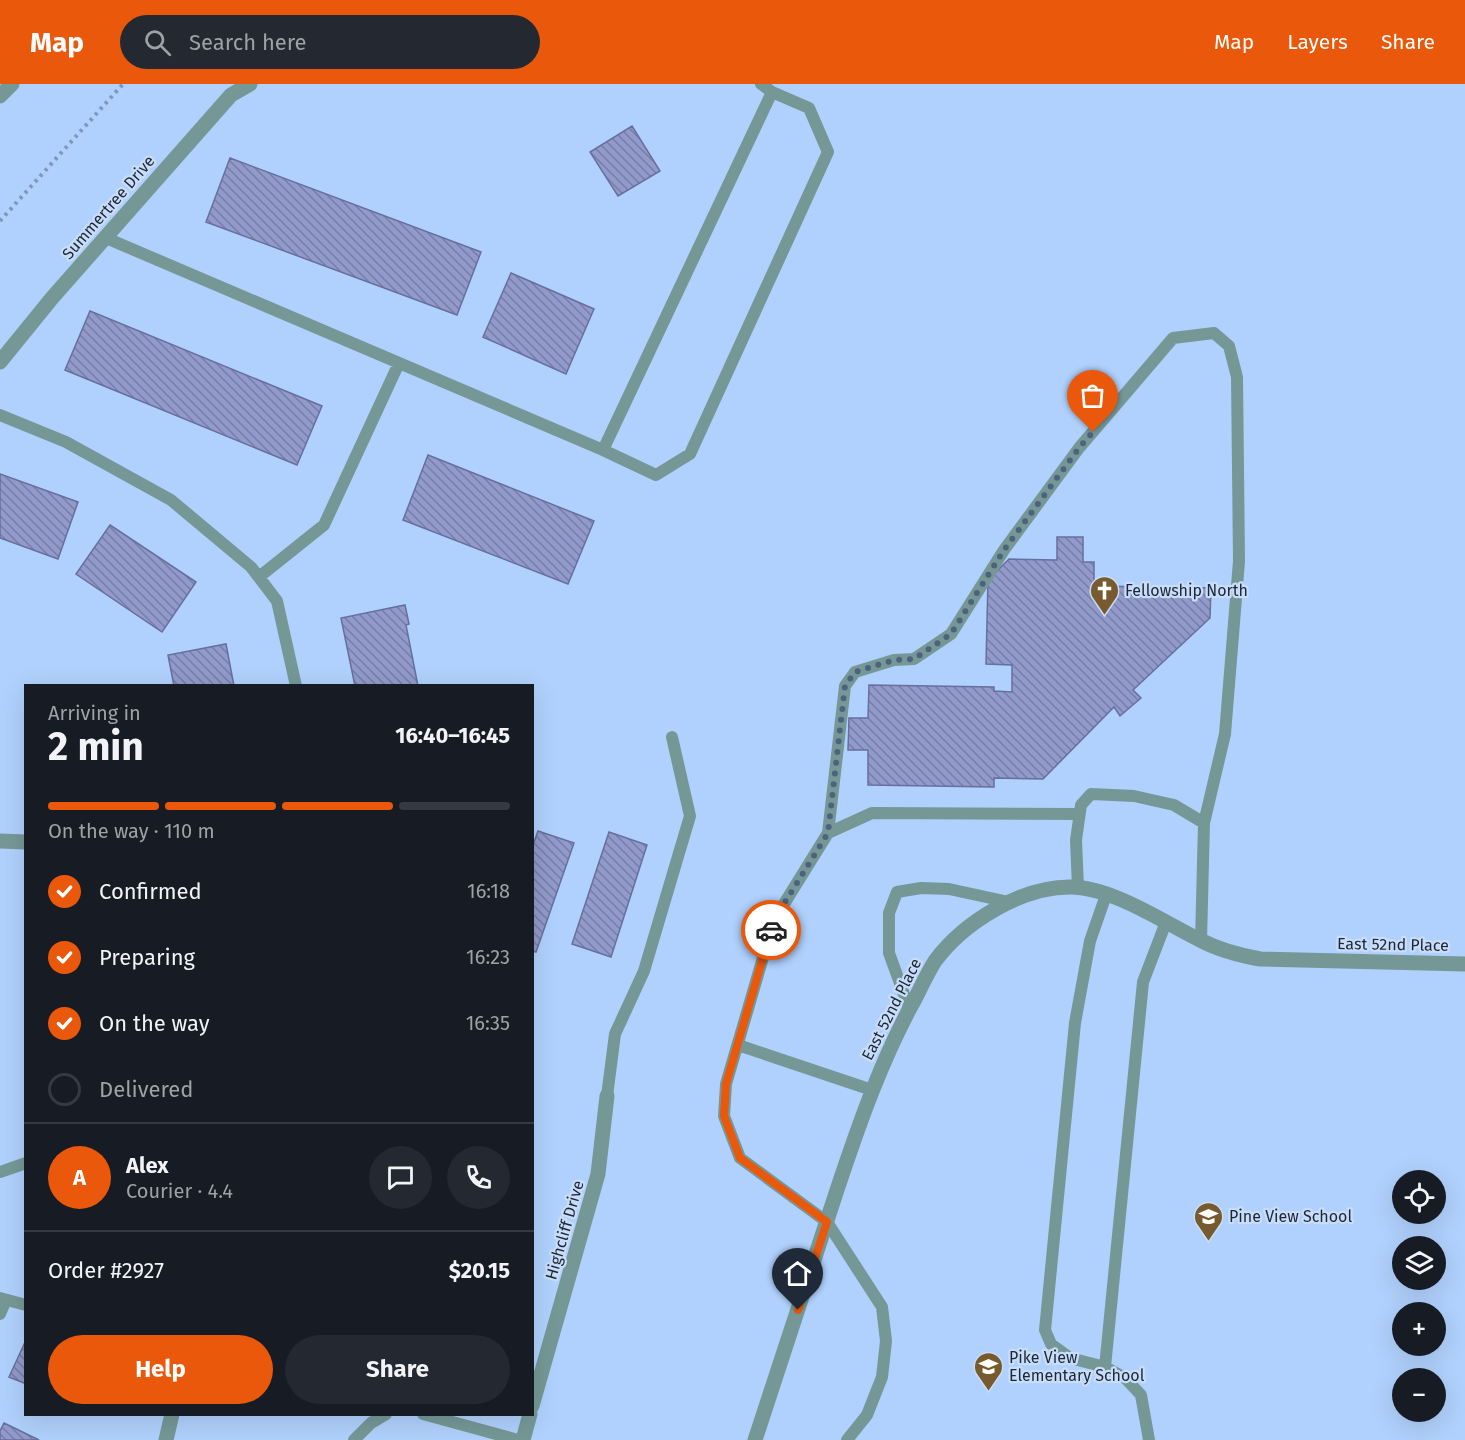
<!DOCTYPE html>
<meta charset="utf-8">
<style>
:root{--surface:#171b24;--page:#242831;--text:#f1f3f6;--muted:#9ea1a6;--line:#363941;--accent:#ea580c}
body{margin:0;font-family:"Fira Sans",sans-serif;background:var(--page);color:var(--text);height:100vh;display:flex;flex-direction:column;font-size:22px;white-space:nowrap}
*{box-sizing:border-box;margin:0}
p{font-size:20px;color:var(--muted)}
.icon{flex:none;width:33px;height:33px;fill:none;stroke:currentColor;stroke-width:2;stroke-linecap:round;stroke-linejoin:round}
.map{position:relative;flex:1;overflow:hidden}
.side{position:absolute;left:24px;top:600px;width:510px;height:732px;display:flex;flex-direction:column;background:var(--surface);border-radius:0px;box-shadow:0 6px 24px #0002}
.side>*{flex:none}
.fabs{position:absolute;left:1392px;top:1086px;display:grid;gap:12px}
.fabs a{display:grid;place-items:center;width:54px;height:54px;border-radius:50%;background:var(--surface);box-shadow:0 6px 24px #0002;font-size:30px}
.pin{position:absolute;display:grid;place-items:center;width:51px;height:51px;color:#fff;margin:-62px -26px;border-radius:50% 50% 50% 0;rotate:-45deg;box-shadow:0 0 6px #0007}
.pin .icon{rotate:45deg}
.courier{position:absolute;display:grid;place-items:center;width:60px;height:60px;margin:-30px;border:4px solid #ea580c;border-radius:50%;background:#fff;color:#222;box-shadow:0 2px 8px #0007}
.summary em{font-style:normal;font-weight:700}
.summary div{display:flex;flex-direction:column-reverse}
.summary{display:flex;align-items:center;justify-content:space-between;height:102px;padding:0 24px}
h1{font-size:39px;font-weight:700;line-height:45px}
.bar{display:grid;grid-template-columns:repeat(4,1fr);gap:9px 6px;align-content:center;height:72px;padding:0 24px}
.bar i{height:8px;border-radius:4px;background:var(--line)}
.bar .current{background:var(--accent)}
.bar p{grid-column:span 4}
.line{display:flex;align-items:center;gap:15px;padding:0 24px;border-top:2px solid var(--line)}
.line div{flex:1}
.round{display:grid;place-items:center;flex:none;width:63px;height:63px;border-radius:32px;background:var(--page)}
ol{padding:0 24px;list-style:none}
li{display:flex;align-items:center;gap:18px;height:66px}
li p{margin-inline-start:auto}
li .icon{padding:6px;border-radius:50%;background:var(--accent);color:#fff;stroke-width:4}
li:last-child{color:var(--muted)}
li i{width:33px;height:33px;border:3px solid var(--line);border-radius:50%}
.cta{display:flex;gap:12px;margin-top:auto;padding:12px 24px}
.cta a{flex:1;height:69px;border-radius:36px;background:var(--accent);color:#fff;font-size:24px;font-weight:700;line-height:69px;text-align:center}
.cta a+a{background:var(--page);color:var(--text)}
header{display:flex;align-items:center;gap:36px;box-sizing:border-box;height:84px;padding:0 30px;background:var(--accent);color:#fff}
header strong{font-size:28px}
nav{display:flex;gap:33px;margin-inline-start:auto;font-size:21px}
.search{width:420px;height:54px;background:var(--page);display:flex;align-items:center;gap:15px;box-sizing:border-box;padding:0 21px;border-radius:33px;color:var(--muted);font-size:22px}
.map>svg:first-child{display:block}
.building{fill:url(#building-back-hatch);stroke:#676f9d;stroke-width:1.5}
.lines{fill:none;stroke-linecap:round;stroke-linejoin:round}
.path{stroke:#7e97ba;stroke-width:4;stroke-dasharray:3 4.5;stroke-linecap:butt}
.service{stroke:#759897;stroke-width:12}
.minor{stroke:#759897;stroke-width:15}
.done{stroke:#4f627d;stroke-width:6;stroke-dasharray:0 10.8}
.route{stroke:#ea580c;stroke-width:8}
.labels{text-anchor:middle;stroke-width:4.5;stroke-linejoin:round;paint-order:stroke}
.street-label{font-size:16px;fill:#1b2738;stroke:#c9ddf8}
.poi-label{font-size:16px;fill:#1b2738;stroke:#c9ddf8;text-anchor:start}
</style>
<header>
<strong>Map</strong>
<div class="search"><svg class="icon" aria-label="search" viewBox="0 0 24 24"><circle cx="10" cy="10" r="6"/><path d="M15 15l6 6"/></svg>Search here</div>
<nav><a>Map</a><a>Layers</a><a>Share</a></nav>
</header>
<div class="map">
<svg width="1465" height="1356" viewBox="0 0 1465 1356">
<defs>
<pattern id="building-back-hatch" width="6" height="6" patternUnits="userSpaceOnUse" patternTransform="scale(1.5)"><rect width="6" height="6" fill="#919aca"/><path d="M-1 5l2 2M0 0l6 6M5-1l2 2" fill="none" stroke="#767ea5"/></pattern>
</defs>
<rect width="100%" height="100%" fill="#b0d1fd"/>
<path class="building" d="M632 42 660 87 618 112 590 68Z
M230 74 481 168 457 231 206 138Z
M511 189 594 225 566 290 483 253Z
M90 227 322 322 297 381 65 286Z
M428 371 594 437 568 500 403 436Z
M0 390 78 418 58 475 0 454Z
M110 441 196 498 162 548 76 490Z
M1057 453H1083V478H1094V502L1211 504 1210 534 1133 606 1141 614 1120 632 1114 623 1043 695 994 694V703L868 701V666H848L849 634H868L869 601 994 603V607L1012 608V581L986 580 988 496 1009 475 1057 476Z
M405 521 409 540 406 541 418 602H355L341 534Z
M226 560 234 602H174L168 571Z
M538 747 574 759 536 868 532 867V764Z
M609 748 647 761 611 873 572 860Z
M26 1256V1300L9 1293Z
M4 1339 39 1356H0V1347Z"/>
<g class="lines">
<path class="path" d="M0 137 123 0"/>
<path class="service" d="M106 154 603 366 772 8 761 0
M0 331 66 358 171 416 251 483 277 517 296 602
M603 366 656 391 690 370 828 68 809 24 772 8
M259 493 324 441 399 279
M828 749 872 729 1079 730
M1078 804 1076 756 1081 721 1091 710 1134 712 1174 721 1204 739
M1106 811 1090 857 1075 939 1045 1246 1051 1260 1070 1274 1105 1283 1125 1294 1141 1311 1149 1356
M909 924 889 869V829L897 808 921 804 949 805 1009 818
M738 961 872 1006
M607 1012 615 950 644 887 690 732 672 653
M0 1088 26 1079
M0 1214 26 1221
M0 1230 6 1216
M1105 1283 1143 898 1166 838
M423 1330 518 1356
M354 1356 371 1339 386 1330
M847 1356 867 1331 882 1293 886 1257 882 1223 827 1138 740 1074 724 1032 726 1000 774 836 828 749 845 602 855 588 894 576 914 575 951 550 1004 466 1079 364 1173 254 1214 249 1229 262 1237 293 1239 477 1225 650 1204 739 1201 857"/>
<path class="minor" d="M0 12 12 0
M0 278 52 214 231 11 250 0
M0 757 26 758
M532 1322 598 1090 607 1012
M166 1356 172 1330
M523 1356 530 1330
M755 1356C782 1273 810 1189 837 1106 859 1040 882 974 916 913 922 901 928 888 935 877 964 838 1021 803 1070 803 1112 803 1163 838 1200 856 1219 866 1238 871 1260 875L1465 880"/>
</g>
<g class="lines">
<path class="done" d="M771 846 774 836 828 749 845 602 855 588 894 576 914 575 951 550 1004 466 1079 364 1093 348"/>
<path class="route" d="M771 846 726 1000 724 1032 740 1074 827 1138 798 1226"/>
</g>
<defs>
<symbol id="church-pin" viewBox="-11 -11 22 30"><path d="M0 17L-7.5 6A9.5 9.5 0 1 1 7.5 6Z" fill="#775a2e" stroke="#c9ddf8"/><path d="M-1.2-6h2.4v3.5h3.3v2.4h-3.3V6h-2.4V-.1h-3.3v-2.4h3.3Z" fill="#fff"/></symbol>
<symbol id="school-pin" viewBox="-11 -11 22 30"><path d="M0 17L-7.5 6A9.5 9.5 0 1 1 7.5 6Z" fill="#775a2e" stroke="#c9ddf8"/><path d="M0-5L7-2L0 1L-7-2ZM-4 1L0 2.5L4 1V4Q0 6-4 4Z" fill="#fff"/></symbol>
</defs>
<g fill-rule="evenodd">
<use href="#church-pin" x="1088" y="490" width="33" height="45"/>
<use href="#school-pin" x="1192" y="1116" width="33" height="45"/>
<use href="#school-pin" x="972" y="1266" width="33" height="45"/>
</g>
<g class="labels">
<g class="street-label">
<text transform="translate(108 123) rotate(-49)" y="6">Summertree Drive</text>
<text transform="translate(1393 860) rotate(1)" y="6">East 52nd Place</text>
<text transform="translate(891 925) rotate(-63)" y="6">East 52nd Place</text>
<text transform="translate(564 1146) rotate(-74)" y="6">Highcliff Drive</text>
</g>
<g class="poi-label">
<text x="1125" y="512">Fellowship North</text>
<text x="1229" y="1138">Pine View School</text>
<text x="1009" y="1279">Pike View<tspan x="1009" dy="18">Elementary School</tspan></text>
</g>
</g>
</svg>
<div class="fabs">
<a><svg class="icon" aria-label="locate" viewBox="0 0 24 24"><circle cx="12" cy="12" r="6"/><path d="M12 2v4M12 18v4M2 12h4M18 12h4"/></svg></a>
<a><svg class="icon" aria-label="layers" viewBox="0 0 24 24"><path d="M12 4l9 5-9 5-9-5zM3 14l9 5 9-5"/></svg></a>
<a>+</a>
<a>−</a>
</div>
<div class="pin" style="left:1093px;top:348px;background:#ea580c"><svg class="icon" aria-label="bag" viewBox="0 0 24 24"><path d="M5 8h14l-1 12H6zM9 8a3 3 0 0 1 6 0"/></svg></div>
<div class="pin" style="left:798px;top:1226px;background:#1f2937"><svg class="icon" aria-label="home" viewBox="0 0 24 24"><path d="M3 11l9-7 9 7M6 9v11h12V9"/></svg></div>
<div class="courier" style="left:771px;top:846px"><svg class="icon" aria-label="car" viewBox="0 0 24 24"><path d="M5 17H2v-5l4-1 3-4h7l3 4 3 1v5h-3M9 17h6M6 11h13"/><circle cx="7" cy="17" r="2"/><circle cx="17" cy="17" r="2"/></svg></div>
<section class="side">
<div class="summary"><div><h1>2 min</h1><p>Arriving in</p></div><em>16:40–16:45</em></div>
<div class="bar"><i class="current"></i><i class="current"></i><i class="current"></i><i></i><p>On the way · 110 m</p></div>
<ol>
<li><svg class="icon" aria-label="check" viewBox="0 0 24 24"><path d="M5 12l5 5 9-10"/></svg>Confirmed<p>16:18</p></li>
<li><svg class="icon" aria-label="check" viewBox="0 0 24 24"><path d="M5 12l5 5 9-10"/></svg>Preparing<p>16:23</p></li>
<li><svg class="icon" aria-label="check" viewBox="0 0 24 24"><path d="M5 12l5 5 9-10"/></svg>On the way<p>16:35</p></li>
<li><i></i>Delivered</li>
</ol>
<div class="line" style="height:108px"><b class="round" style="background:var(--accent);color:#fff">A</b><div><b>Alex</b><p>Courier · 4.4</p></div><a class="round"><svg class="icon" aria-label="chat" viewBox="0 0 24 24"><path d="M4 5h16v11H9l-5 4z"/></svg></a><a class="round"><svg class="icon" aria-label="phone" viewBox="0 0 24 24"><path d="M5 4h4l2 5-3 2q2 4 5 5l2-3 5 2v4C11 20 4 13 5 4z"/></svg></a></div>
<div class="line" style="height:78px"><div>Order #2927</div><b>$20.15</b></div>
<div class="cta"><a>Help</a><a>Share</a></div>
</section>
</div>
